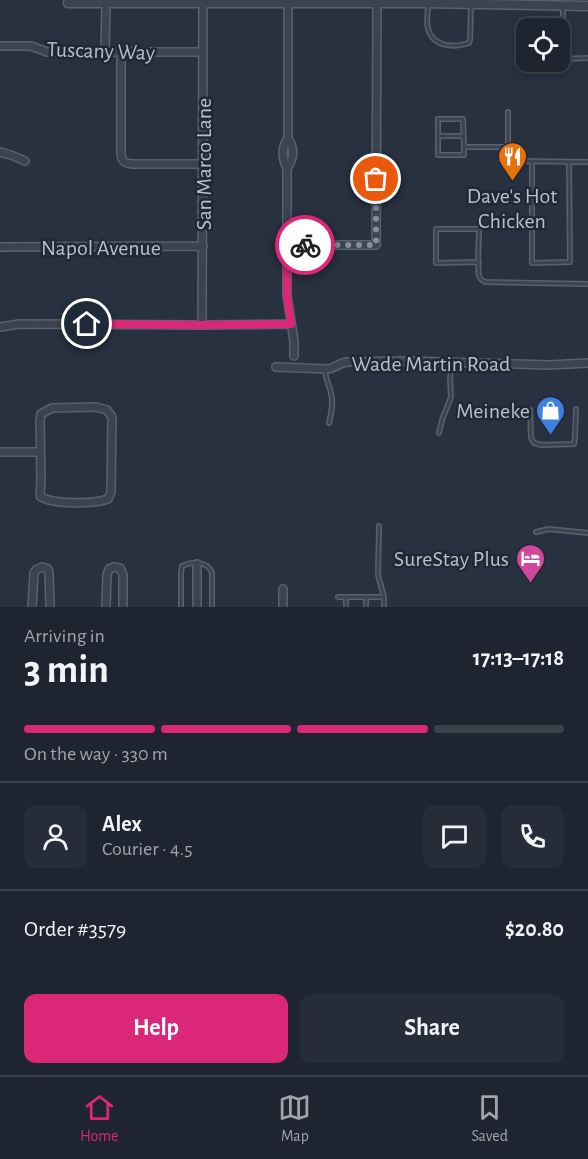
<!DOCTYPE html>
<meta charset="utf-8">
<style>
:root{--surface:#1e2530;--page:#262d38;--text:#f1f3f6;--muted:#a1a5ab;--line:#3c424c;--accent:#db2777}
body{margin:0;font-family:"Alegreya Sans",sans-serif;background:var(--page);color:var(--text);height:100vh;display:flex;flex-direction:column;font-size:22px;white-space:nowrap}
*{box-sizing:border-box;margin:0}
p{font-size:20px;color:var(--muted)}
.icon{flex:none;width:33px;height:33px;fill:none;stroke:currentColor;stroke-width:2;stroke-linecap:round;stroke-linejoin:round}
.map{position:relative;height:607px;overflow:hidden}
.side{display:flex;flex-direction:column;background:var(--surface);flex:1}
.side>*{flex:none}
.controls{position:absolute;left:516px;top:18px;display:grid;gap:12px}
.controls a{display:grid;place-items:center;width:54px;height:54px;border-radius:12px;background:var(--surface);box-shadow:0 3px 9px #0003,0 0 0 2px var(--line);font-size:30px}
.pin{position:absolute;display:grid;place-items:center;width:51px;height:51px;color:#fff;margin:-26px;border:3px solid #fff;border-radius:50%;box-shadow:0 2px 6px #0007}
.courier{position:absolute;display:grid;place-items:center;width:60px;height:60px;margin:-30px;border:4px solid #db2777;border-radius:50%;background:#fff;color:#222;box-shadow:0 2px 8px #0007}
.overview em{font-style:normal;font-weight:600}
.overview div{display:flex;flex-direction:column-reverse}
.overview{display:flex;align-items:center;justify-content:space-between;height:102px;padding:0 24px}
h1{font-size:39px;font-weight:600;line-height:45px}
.bar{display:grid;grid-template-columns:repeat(4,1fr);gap:9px 6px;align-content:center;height:72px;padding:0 24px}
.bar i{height:8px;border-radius:4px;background:var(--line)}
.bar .active{background:var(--accent)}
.bar p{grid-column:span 4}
.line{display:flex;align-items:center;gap:15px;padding:0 24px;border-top:2px solid var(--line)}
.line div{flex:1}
.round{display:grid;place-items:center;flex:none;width:63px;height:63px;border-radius:12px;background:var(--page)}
.primary-button{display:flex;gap:12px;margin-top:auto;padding:12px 24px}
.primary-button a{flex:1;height:69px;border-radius:12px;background:var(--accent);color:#fff;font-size:24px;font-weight:600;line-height:69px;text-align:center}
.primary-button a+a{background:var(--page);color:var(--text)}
.dock{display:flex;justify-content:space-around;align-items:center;height:84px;border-top:2px solid var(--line);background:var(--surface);font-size:16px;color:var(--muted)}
.dock a{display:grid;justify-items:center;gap:3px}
.dock .active{color:var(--accent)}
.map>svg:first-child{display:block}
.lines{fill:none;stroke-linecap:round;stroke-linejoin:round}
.service-casing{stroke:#5a616d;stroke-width:6}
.minor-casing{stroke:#5a616d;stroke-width:10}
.tertiary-casing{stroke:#5a616d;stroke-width:11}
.service{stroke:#3c4350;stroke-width:3}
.minor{stroke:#3c4350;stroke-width:7}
.tertiary{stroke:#3c4350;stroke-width:8}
.done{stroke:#868d9a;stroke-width:6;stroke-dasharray:0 10.8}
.route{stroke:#db2777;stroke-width:8}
.labels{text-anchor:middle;stroke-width:5;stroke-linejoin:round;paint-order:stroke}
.street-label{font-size:22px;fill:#b9bfca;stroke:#212835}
.poi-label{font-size:22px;fill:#b9bfca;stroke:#212835;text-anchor:end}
</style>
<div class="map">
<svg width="588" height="607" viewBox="0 0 588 607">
<rect width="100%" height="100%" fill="#283140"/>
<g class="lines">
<defs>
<path id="service" d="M428 4C428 12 426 21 428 29 433 47 454 48 469 43L470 40 471 7
M563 8V59L588 58
M508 112V149
M439 136H464
M464 147 463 119H438V155H464V147H504L511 150 517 161 588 162
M532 162V263L570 262 569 162
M479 262 436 263V229H479C479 242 477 263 479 275 480 280 481 279 485 282L588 284
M325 370C325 379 330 385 331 394 334 403 331 414 329 423
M530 410 531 438 534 443 542 445 574 444 575 437 576 409
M439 433 442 420 451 397 450 379 452 363
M379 526 378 575 384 597V607
M536 532 549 529 588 533
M338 597H384
M366 597V607
M181 607V573L182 566C192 561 208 561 212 573V607
M346 607V597"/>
<path id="minor" d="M0 46H31L47 52H203
M105 52 106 3
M121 52V154C122 162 125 163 132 164H202
M288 138C281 149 282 157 287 169V295L294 341V356
M0 152 11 155 25 161
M287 169C294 157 295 150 288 138V3
M287 245H376L377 3
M0 247 203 246
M202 325 203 3
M0 327 19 324 202 325 291 324
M276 367 328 369C335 368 339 363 347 362L408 361 549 365 588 363
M96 407 107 410 112 417 111 492 108 499C93 504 52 505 40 496L41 481 40 421 41 414 52 408Z
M0 452H40
M197 564V607
M283 589V607
M32 607 34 573 36 570 42 567 48 569 49 572 50 607
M106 607 107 575 109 569 114 567 120 568 123 575V607"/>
<path id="tertiary" d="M68 3H421L588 6"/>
</defs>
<use href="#service" class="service-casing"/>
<use href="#minor" class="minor-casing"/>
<use href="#tertiary" class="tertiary-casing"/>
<use href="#service" class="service"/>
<use href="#minor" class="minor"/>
<use href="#tertiary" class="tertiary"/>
</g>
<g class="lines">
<path class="done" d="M305 245H376V179"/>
<path class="route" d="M87 324 202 325 291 324 287 295V245H305"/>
</g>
<defs>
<symbol id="restaurant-pin" viewBox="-11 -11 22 30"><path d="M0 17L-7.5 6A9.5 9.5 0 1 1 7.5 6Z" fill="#e8710a" stroke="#212835"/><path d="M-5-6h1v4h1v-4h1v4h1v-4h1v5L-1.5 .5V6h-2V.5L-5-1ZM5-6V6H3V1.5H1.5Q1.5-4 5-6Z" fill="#fff"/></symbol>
<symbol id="shop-pin" viewBox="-11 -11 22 30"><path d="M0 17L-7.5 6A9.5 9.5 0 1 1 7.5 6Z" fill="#3f7fe0" stroke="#212835"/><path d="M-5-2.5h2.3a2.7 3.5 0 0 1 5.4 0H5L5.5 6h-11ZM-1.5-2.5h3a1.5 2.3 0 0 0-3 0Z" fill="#fff"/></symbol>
<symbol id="hotel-pin" viewBox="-11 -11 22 30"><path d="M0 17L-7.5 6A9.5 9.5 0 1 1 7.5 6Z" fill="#d1479c" stroke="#212835"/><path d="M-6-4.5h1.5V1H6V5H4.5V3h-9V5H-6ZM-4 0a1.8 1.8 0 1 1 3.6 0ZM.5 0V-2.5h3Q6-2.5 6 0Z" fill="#fff"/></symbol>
</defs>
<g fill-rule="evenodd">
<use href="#restaurant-pin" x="496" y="140" width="33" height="45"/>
<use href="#shop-pin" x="534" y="394" width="33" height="45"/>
<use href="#hotel-pin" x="514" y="542" width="33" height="45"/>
</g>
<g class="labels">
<g class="street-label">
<text transform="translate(101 50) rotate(2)" y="8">Tuscany Way</text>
<text transform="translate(203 164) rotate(-90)" y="8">San Marco Lane</text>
<text x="101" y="255">Napol Avenue</text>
<text x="431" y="371">Wade Martin Road</text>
</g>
<g class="poi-label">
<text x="512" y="203" text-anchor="middle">Dave's Hot<tspan x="512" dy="25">Chicken</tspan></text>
<text x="530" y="418">Meineke</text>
<text x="509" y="566">SureStay Plus</text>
</g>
</g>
</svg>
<div class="controls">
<a><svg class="icon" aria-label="locate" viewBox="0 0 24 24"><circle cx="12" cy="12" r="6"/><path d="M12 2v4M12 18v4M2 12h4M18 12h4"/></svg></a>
</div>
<div class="pin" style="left:376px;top:179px;background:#ea580c"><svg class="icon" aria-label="bag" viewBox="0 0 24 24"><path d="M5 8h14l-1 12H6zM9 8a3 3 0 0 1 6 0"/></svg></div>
<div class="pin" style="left:87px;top:324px;background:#1f2937"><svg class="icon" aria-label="home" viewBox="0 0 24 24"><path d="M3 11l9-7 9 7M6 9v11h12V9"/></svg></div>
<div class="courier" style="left:305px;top:245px"><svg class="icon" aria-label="bike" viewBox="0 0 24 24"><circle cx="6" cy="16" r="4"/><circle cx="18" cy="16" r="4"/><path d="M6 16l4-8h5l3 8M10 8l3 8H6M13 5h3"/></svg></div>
</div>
<section class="side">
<div class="overview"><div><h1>3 min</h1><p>Arriving in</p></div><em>17:13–17:18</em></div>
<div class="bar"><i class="active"></i><i class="active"></i><i class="active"></i><i></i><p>On the way · 330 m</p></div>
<div class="line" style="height:108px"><a class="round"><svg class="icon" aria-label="person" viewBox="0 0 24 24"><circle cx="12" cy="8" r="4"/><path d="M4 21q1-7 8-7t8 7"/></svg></a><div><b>Alex</b><p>Courier · 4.5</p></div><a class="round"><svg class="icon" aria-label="chat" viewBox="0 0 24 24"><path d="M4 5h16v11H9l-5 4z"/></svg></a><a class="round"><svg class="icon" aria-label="phone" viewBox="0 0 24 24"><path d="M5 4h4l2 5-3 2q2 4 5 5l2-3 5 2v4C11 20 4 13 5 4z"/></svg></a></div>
<div class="line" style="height:78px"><div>Order #3579</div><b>$20.80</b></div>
<div class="primary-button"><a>Help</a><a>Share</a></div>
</section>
<nav class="dock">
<a class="active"><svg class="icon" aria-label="home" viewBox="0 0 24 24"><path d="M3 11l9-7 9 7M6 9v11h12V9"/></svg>Home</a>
<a><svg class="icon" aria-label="map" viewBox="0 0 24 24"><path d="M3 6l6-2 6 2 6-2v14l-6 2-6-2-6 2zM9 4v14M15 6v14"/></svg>Map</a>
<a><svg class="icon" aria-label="saved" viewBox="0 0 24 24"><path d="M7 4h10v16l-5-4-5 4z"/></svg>Saved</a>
</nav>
